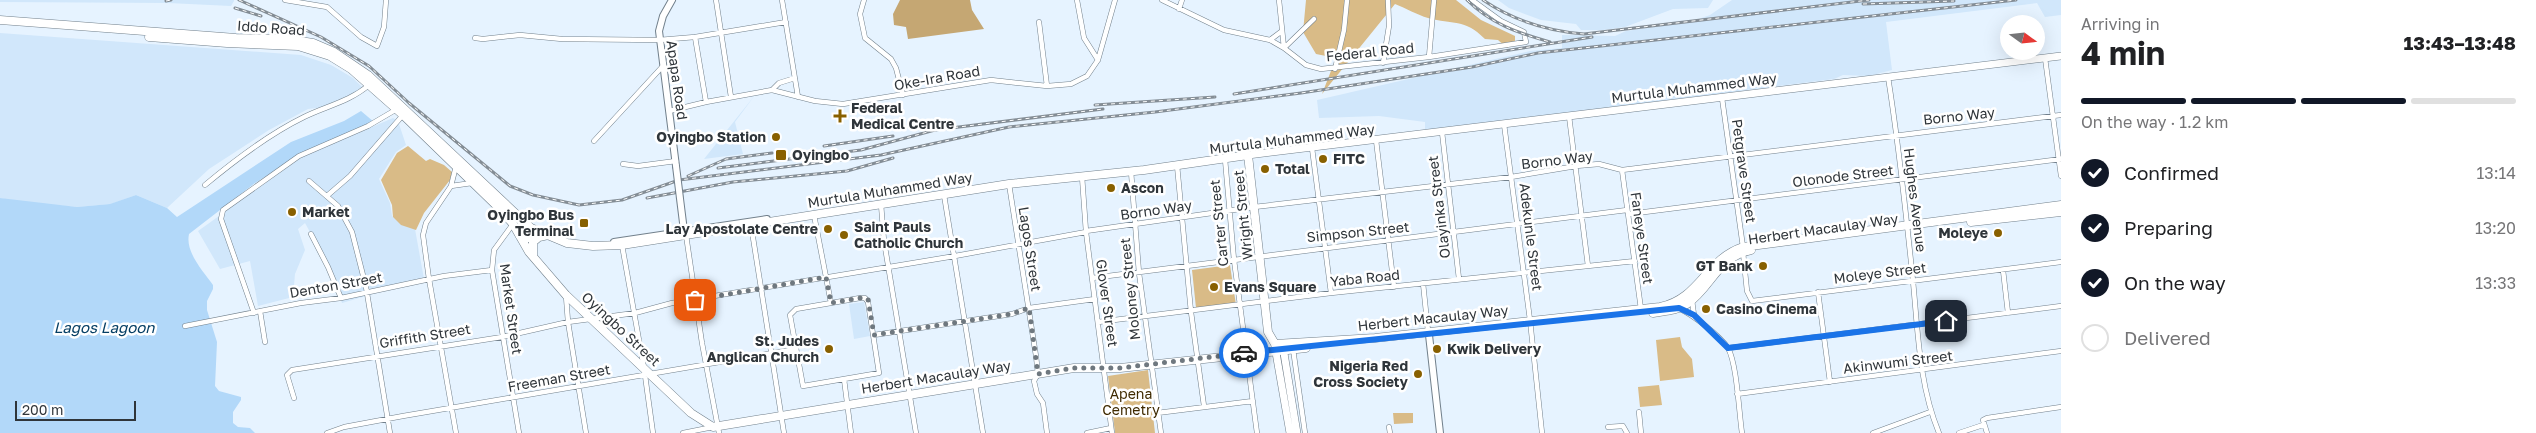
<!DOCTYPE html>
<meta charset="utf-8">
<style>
:root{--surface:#fff;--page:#f2f2f2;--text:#202124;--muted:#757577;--line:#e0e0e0;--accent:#111827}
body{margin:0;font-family:"Golos Text",sans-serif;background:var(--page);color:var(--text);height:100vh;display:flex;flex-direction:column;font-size:19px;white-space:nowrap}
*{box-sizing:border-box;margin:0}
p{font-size:16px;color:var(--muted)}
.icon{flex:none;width:28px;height:28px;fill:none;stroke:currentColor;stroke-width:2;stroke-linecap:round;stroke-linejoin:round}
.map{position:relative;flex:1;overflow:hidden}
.panel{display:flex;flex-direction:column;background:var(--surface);width:475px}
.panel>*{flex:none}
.needle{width:32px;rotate:105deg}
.buttons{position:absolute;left:2000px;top:15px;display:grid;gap:10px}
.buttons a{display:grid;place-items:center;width:45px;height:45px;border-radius:50%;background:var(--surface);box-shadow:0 5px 20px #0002;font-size:25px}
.scale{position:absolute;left:15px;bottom:12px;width:121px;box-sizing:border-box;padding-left:5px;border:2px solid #2f353a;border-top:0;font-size:14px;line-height:18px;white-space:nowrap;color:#2f353a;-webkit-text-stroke:4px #fff;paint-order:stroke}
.pin{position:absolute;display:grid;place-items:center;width:42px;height:42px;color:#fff;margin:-21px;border-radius:10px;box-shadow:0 2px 8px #0006}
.courier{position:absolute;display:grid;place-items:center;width:50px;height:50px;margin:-25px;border:4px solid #1a73e8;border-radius:50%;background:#fff;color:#222;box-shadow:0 1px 6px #0007}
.headline em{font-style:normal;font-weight:700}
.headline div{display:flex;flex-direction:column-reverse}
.headline{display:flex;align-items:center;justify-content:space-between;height:85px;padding:0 20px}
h1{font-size:32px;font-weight:700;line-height:38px}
.bar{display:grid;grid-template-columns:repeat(4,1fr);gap:8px 5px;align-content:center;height:60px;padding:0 20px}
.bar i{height:6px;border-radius:4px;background:var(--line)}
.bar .on{background:var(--accent)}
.bar p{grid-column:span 4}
ol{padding:0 20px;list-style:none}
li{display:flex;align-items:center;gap:15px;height:55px}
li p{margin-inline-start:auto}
li .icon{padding:5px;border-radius:50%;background:var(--accent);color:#fff;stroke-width:4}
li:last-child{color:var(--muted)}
li i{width:28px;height:28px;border:2px solid var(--line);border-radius:50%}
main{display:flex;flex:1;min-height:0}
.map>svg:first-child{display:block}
.built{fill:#d1e7fb}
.green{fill:#d9bb87}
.forest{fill:#c5a773}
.water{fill:#b2d8f9}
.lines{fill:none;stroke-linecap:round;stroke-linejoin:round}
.street-casing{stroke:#72808c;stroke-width:5.5}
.secondary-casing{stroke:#72808c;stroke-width:8}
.primary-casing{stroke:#72808c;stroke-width:8}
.highway-casing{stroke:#72808c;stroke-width:9}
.street{stroke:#fff;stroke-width:4.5}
.secondary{stroke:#fff;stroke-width:6}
.primary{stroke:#fff;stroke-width:7}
.highway{stroke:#fff;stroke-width:8}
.rail-casing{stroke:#848d95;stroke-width:3}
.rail{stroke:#fff;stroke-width:1;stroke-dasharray:4;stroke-linecap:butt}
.secondary-bridge-casing{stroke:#72808c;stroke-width:8;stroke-linecap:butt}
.secondary-bridge{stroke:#fff;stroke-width:6}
.done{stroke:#6f787f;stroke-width:5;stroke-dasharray:0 9}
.route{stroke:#1a73e8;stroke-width:6}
.poi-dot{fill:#886000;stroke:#fff;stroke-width:2}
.labels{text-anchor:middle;stroke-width:5;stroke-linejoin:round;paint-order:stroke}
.street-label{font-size:14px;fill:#2f353a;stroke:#fff}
.poi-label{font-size:14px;font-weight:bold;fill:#2f353a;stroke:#fff;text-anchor:start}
.park-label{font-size:14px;fill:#3f2a00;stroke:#fff}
.water-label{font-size:15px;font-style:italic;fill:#043e64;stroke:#fff}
</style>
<main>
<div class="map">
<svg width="2061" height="433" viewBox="0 0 2061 433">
<rect width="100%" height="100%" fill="#e6f3ff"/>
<path class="built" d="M0 0H234V1L231 6 168 3 0 2Z
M1498 0H1713L1708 8 1673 9 1625 27 1603 30H1581L1576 24 1541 20 1509 8Z
M1732 0H2061V15L2045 17 2037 3 1886 22 1892 70 1869 76 1843 75 1834 79 1425 131V122L1379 116 1319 118 1317 100 1530 51 1562 48V35L1615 36 1626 31 1690 22 1710 15Z
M0 33 301 55 331 65 353 78 362 87 341 105 308 109 269 130 209 169 167 208 136 195 111 204 77 207 21 202 0 198Z
M755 95 735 122 743 154 704 159Z
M393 118 398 121 406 145 396 152 379 179 390 203 392 216 400 223 415 229 424 279 342 303 327 263 305 223 298 229 305 250 295 274 293 297 258 306 250 261 220 269 198 231 302 157Z
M864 302 870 336 854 339 849 304Z"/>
<path class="green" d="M1306 0H1456L1481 20 1515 36V42L1507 48 1498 40 1485 39C1464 18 1453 25 1428 18 1417 15 1406 8 1395 4L1322 94 1336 58 1316 54 1303 32Z
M408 146 426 161 430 159 444 165 452 172 450 180 424 213 416 230 401 225 393 217 392 205 381 180 397 153Z
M1230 265 1236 305 1196 308 1192 270Z
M1680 337 1682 347 1692 359 1694 377 1660 381 1656 340Z
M1148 370 1155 433H1115L1108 376Z
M1659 385 1662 405 1640 407 1638 387Z
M1393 413H1413V423L1394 424Z"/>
<path class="forest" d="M900 0H970L972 10 984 29 908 39 906 27 894 25 893 14Z"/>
<path class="water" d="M361 111 374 122 284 165 255 183 189 234C185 252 203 271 213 285V289L207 301V310L217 342 215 386 219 391 241 397V400L233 412V423L238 427 250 428 255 433H0V198L77 207 110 204 136 195 167 208 177 217 291 142 344 121Z"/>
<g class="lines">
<defs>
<path id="street" d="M285 0 327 7 361 37 377 46 384 27 386 0
M716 0 731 97
M782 0 798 97
M864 0 860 14 865 38 891 59 896 68 903 95
M1077 0 1084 38 1098 60
M1162 0 1224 30 1270 40 1284 48 1306 65 1321 69 1429 57 1526 42 1524 32 1501 21 1472 0
M1279 0 1284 48
M1179 9 1182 0
M1039 22 1047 86
M695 37 706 102
M475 38 483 39 520 35 562 39 659 40 695 37 786 22
M1270 40 1282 31
M1284 48 1314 19
M1429 57 1434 0
M2045 58 2061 176
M1383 63 1389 26 1388 0
M1335 69 1344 30 1347 0
M1888 77C1899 145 1906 213 1913 281 1918 332 1919 385 1939 433
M772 90 779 83 795 78
M1722 98 1743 247
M669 111 706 102 772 90 815 101 843 104 991 80 1047 86 1071 84 1087 76 1098 60 1115 0
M1569 116 1588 266
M1504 124 1530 320 1542 433
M1442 132 1459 279
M1376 140 1394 287
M594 141 662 67
M1312 148 1331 293
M1225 159 1234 260 1257 433
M623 164 638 166 676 161
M1177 165 1191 312 1204 406
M1622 170 1641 309
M1131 171 1139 273 1161 433
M1082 176 1086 232 1112 433
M309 181 338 206 352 232 366 287 390 433
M1009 184 1036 356 1038 374 1034 381 1037 394 1043 403 1047 433
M205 185C235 160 269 134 304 117 326 106 349 102 369 85
M451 186 472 183
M328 195 350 176 403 115
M944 195 983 433
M881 204 884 241 916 433
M1629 214 2061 159
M814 215 831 303
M513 224 494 250 492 270 519 433
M751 225 784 433
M1086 231 1254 207 1511 177 1576 166 1599 164 1622 170 2061 115
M311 234 328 267 341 298
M686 235 702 343 719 433
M622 245 644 368 653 433
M1743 252 1747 291 1752 301 2061 262
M2003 270 2008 313
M1092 278 1627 210
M1423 283 1428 331
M1818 292 1830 382
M566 296 568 322 586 433
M860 298H865L868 302 879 373 803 386 790 315 796 309Z
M1692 300 1694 315
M1680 309C1693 315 1720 336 1728 348 1737 364 1739 413 1742 433
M260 311 265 342
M254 313 221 219 223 210 299 156 368 126 397 109
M1098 322 1331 293 1635 261
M185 326 301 303 341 298 444 276 492 270
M874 335 1012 314 1029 308 1095 299
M1728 348 2061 306
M1293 349 1305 433
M844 379 851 433
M1737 394 2061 351
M294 398 287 375 292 370 502 337 568 322 635 313 672 303 955 256 1086 232
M1639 412 1641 433
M1157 413 1253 401
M1389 427 1390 433
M1608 427 1623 426 1627 433
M327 433 344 427 403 416 796 349
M456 433 429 279 423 235 426 223 451 186 456 166
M683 433 713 427
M1087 433 1111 428
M1873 433 1930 412
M1959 433 1983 425
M1987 433 1983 420 1987 418 2061 407"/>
<path id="secondary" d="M672 0 663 16 659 31 676 166
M614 242 767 219
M1429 335 1440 433"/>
<path id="primary" d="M1248 155 2061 56
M1275 347 1290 433
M1283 347 1297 433"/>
<path id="highway" d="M0 20 236 38 287 39 313 43 334 52 368 75 531 228 567 243 593 246 622 245 1009 184 1144 170 1248 155 1268 332 1275 344 1375 338 1660 307C1700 299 1706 259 1743 247L2061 205
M149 37 227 43 298 46 330 56 351 69 403 115 502 211 513 224 529 252 566 295 691 413 713 427 1074 368H1120L1306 348
M1971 222 2061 212
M520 236 529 238 531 228
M533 255V242L539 237 548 235
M1653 313C1664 311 1677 311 1687 304 1712 287 1716 258 1751 250"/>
</defs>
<use href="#street" class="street-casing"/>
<use href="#secondary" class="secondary-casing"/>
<use href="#primary" class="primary-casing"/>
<use href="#highway" class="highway-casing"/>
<use href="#street" class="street"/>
<use href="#secondary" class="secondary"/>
<use href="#primary" class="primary"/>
<use href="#highway" class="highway"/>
<defs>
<path id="rail" d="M239 0 321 37 369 66 409 103 510 186 533 195 579 205 622 200 679 180 881 155 1009 127 1155 112 1301 93 1472 67 1538 53 2016 0
M1467 0C1491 24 1518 33 1550 42
M1483 0C1514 21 1548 31 1584 34L1869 0
M166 1 171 0
M1863 4 1954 1
M235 8 261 16
M1234 94 1592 37
M1095 105 1215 97
M824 146 893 136
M718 168 861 150 935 130 1103 109
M688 176 726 159 772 153
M647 198 733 182 847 171 893 158"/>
</defs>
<use href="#rail" class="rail-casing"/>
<use href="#rail" class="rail"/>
<defs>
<path id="secondary-bridge" d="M676 166 684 231"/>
</defs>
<use href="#secondary-bridge" class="secondary-bridge-casing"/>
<use href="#secondary-bridge" class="secondary-bridge"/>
</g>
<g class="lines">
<path class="done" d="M695 300 826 277 831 303 860 298 868 299 874 335 1012 314 1029 308 1038 374 1074 368H1120L1244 353"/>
<path class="route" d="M1244 353 1679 308 1694 315 1728 348 1946 321"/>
</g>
<g class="poi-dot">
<path d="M837.5 108.5h5v5h5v5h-5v5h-5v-5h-5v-5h5z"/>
<circle cx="776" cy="137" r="5"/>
<rect x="775" y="149" width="12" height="12" rx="2.5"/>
<circle cx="1323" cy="159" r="5"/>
<circle cx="1265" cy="169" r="5"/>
<circle cx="1111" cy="188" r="5"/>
<circle cx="292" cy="212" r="5"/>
<rect x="579" y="218" width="10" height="10" rx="2.5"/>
<circle cx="828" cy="229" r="5"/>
<circle cx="1998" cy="233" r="5"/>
<circle cx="844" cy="235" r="5"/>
<circle cx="1763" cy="266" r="5"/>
<circle cx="1214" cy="287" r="5"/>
<circle cx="1706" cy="309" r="5"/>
<circle cx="829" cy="349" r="5"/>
<circle cx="1437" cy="349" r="5"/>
<circle cx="1418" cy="374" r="5"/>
</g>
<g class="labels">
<g class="street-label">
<text transform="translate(271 28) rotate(4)" y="5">Iddo Road</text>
<text transform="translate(1370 52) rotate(-6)" y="5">Federal Road</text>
<text transform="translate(937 78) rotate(-10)" y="5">Oke-Ira Road</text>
<text transform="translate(677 80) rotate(82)" y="5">Apapa Road</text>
<text transform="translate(1694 88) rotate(-7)" y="5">Murtula Muhammed Way</text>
<text transform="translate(1959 116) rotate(-6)" y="5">Borno Way</text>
<text transform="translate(1292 139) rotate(-7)" y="5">Murtula Muhammed Way</text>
<text transform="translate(1557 160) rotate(-7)" y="5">Borno Way</text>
<text transform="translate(1744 171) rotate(82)" y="5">Petgrave Street</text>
<text transform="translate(1843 176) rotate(-7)" y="5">Olonode Street</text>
<text transform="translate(890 190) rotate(-9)" y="5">Murtula Muhammed Way</text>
<text transform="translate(1915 200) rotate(83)" y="5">Hughes Avenue</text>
<text transform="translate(1439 207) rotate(-97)" y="5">Olayinka Street</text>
<text transform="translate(1156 210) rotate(-8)" y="5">Borno Way</text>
<text transform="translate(1243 215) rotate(-96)" y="5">Wright Street</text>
<text transform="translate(1219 223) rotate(-96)" y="5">Carter Street</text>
<text transform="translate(1823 229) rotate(-8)" y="5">Herbert Macaulay Way</text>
<text transform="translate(1358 232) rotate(-6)" y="5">Simpson Street</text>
<text transform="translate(1531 237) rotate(83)" y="5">Adekunle Street</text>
<text transform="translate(1642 238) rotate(82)" y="5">Faneye Street</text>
<text transform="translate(1030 249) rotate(81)" y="5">Lagos Street</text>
<text transform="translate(1880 273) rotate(-7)" y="5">Moleye Street</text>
<text transform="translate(1365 278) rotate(-6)" y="5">Yaba Road</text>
<text transform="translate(336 285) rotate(-10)" y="5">Denton Street</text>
<text transform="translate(1130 289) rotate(-96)" y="5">Moloney Street</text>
<text transform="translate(1107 303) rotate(82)" y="5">Glover Street</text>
<text transform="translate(511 309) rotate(82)" y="5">Market Street</text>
<text transform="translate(1433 318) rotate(-6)" y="5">Herbert Macaulay Way</text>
<text transform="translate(621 329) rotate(43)" y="5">Oyingbo Street</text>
<text transform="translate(425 336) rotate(-9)" y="5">Griffith Street</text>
<text transform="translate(1898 362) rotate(-7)" y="5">Akinwumi Street</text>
<text transform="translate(936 377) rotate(-9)" y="5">Herbert Macaulay Way</text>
<text transform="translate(559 378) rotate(-10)" y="5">Freeman Street</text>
</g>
<g class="poi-label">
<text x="851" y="113">Federal<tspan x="851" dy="16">Medical Centre</tspan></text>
<text x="766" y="142" text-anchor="end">Oyingbo Station</text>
<text x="792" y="160">Oyingbo</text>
<text x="1333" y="164">FITC</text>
<text x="1275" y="174">Total</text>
<text x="1121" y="193">Ascon</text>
<text x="302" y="217">Market</text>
<text x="574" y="220" text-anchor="end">Oyingbo Bus<tspan x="574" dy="16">Terminal</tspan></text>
<text x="854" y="232">Saint Pauls<tspan x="854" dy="16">Catholic Church</tspan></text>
<text x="818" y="234" text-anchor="end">Lay Apostolate Centre</text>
<text x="1988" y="238" text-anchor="end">Moleye</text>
<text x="1753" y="271" text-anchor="end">GT Bank</text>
<text x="1224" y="292">Evans Square</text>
<text x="1716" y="314">Casino Cinema</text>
<text x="819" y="346" text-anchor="end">St. Judes<tspan x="819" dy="16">Anglican Church</tspan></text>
<text x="1447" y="354">Kwik Delivery</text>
<text x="1408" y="371" text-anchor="end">Nigeria Red<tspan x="1408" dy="16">Cross Society</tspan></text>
</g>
<g class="park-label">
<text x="1131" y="399">Apena<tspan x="1131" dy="16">Cemetry</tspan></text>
</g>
<g class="water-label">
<text x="104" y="333">Lagos Lagoon</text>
</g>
</g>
</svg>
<div class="buttons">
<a><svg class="needle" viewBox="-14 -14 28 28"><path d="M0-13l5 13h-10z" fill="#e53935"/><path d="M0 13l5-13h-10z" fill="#757577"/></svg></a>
</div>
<div class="scale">200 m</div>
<div class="pin" style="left:695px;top:300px;background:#ea580c"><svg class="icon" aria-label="bag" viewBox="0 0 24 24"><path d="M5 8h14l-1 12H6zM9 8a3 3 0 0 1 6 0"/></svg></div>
<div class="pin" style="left:1946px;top:321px;background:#1f2937"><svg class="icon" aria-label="home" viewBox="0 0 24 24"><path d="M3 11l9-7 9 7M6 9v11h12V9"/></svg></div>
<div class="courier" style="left:1244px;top:353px"><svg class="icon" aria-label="car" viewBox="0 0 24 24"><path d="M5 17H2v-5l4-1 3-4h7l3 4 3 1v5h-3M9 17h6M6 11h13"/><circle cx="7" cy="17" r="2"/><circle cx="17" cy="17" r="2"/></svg></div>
</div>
<section class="panel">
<div class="headline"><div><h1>4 min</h1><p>Arriving in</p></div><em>13:43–13:48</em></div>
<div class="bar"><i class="on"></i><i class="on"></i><i class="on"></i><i></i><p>On the way · 1.2 km</p></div>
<ol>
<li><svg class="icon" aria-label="check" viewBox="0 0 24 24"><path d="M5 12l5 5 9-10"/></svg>Confirmed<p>13:14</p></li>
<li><svg class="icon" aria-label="check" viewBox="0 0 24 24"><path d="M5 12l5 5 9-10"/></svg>Preparing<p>13:20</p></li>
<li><svg class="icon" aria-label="check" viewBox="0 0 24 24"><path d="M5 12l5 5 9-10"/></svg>On the way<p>13:33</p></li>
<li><i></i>Delivered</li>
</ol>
</section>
</main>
